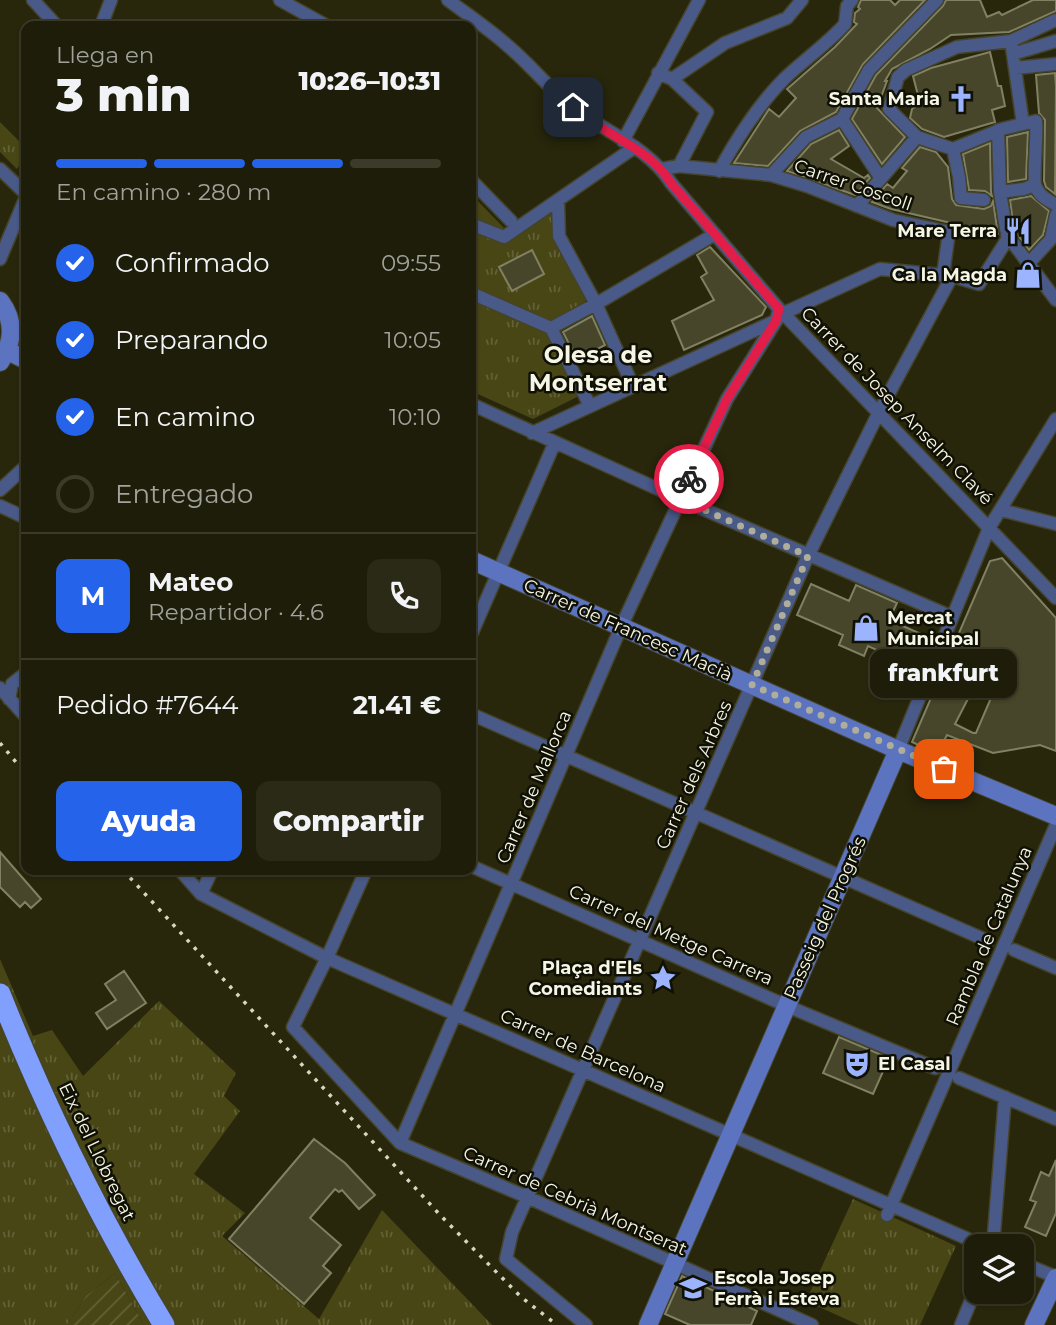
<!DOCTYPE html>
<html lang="es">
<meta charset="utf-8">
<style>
:root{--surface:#1e1d09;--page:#2b2a17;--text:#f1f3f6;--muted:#a1a29c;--line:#3c3b2a;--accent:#2563eb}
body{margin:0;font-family:Montserrat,sans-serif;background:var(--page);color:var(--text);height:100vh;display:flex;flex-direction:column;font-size:26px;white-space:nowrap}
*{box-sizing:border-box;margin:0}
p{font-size:23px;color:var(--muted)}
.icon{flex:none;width:38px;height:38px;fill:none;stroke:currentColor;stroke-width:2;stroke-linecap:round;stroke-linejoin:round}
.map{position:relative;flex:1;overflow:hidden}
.sheet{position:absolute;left:21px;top:21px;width:455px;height:854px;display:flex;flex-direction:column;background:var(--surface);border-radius:14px;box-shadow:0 2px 5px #0004,0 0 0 2px var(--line)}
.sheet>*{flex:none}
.tools{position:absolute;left:964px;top:1234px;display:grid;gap:14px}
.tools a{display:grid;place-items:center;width:70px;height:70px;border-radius:14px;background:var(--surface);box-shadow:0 2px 5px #0004,0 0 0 2px var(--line);font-size:35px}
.pin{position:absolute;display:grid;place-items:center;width:60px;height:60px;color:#fff;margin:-30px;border-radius:14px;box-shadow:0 4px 10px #0006}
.courier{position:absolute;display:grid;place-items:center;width:70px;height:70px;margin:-35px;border:5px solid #e11d48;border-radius:50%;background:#fff;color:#222;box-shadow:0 2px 9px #0007}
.bubble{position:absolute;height:49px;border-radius:14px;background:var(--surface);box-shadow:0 2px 5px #0004,0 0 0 2px var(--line);font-size:23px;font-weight:800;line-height:49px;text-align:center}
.overview em{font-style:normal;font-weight:800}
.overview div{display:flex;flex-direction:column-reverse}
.overview{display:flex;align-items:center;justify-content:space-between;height:119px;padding:0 35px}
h1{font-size:46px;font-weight:800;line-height:52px}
.bar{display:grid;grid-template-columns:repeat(4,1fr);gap:10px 7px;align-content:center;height:84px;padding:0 35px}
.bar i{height:9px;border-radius:5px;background:var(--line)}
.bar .on{background:var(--accent)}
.bar p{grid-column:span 4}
.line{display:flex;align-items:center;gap:18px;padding:0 35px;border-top:2px solid var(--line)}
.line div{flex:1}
.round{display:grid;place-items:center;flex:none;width:74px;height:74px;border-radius:14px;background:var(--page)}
ol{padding:0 35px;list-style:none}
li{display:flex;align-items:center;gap:21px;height:77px}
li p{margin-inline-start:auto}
li .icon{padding:7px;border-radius:50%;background:var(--accent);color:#fff;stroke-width:4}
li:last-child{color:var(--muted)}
li i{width:38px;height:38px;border:4px solid var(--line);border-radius:50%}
.action{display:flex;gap:14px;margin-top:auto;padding:14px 35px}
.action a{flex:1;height:80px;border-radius:14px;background:var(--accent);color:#fff;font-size:28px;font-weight:800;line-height:80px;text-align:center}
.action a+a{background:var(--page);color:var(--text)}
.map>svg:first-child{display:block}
.grass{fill:url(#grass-tufts)}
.garden{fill:url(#garden-furrows)}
.building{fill:#47462a;stroke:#808062;stroke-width:2;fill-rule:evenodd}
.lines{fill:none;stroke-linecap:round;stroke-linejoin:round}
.street-casing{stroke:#45442b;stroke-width:15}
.secondary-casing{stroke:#45442b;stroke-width:20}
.highway-casing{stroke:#45442b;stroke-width:24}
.street{stroke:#495988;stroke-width:12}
.secondary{stroke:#5c74c0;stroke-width:18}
.highway{stroke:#819ffd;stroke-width:21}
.rail{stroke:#d6d6c4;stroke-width:3.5;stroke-dasharray:3.5 7;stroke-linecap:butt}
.done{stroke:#aeae9a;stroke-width:7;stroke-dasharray:0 12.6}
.route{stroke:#e11d48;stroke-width:9}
.labels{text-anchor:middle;stroke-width:5;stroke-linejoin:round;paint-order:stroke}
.poi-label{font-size:18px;font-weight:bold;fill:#f6f6e6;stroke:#101005;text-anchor:end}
.street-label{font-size:18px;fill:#f6f6e6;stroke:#101005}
.district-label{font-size:24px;font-weight:bold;fill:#f6f6e6;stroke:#101005}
</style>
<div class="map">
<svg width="1056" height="1325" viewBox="0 0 1056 1325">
<defs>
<pattern id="grass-tufts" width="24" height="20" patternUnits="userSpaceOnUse" patternTransform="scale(1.75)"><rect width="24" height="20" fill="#484614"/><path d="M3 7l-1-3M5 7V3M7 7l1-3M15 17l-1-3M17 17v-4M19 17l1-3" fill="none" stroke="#636136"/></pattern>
<pattern id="garden-furrows" width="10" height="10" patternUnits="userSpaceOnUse" patternTransform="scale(1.75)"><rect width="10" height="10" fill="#484614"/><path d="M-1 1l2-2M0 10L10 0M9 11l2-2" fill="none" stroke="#636136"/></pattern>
</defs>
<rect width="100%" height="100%" fill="#28270c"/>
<path class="grass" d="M0 122 26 148V154L17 169 0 152Z
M471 194 506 230 554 197 557 233 588 300 548 322 585 393 533 419 471 391Z
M0 959 33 1036 52 1030 83 1076 159 1001 236 1073 224 1096 240 1111 194 1174 245 1213 222 1236 319 1319 382 1210 492 1325H144L115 1273 86 1296 67 1325H0Z
M853 1199 956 1246 920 1325H859L806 1301Z"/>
<path class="garden" d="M115 1273 144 1325H67L86 1296Z"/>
<path class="building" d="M861 0H890L895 5 900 0H925L863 64 836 112 800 131 768 166 734 163 769 109 779 117 796 98 787 89 835 47 857 24 854 22 855 13 860 9 858 7Z
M946 0H980L987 17 999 12 1002 15 1033 0H1056V11L1009 32 951 35 930 49 892 69 885 81H887L877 108 905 137 882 164 852 119 876 75 943 6Z
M990 52 998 86H1001L1005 106 992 110 995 122 944 137 922 129 910 118 912 109 920 103 913 76 931 68Z
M1055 73 1056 87 1055 194 1046 187 1044 181 1045 120 1039 113 1036 75Z
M839 130 849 146 831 159 864 178 868 175 870 178 855 195 787 171 811 144Z
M1028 132 1026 179 1008 182 1007 137Z
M990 143 991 192 992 196 985 191 969 190 963 154Z
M920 147 936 152 948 167 952 199 956 205 984 209 991 206 993 201 998 234H982V228L964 226 891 209 872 202 887 184 893 188 907 171 902 168Z
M1031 196 1049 211 1043 235 1029 250 1014 230 1010 200Z
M710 247 766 307 762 315 684 350 672 321 714 300 701 277 707 273 697 255Z
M532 250 544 274 512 291 499 267Z
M592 316 605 345 577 360 563 332Z
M1002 558 1056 618V751L1040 745 993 753 947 735 937 754 912 742 990 561ZM973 689 991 698 976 733H973L955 724Z
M811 584 849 601 856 585 897 603 889 620 928 637 915 667 868 646 864 656 839 645 843 635 797 615Z
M0 852 41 899 31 908 25 902 20 907 0 887Z
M124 971 146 1003 107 1029 96 1013 116 1000 105 984Z
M839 1037 889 1058 873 1094 823 1073Z
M314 1139 345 1163 375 1195 359 1209 342 1190 339 1192 335 1189 310 1218 341 1245 323 1266 331 1273 304 1304 229 1239Z
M1056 1160V1213L1046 1236 1025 1227 1036 1202 1030 1200 1041 1172 1049 1176Z
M682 1276 757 1311 751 1325H690L665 1314Z"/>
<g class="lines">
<defs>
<path id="street" d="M33 0 57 26
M280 0 327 26
M448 0C468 15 489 29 508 46 531 65 550 90 574 108 607 133 649 148 671 183L779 309 1056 598
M101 26 111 0
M1011 41 1023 124
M1013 54 1056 41
M1015 68 1056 64
M658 73 672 79 725 43 787 18 802 0
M898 77 906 70 957 47 1011 41 1056 20
M898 77 889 109 917 137 953 149
M672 79 707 112 679 166
M842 119 880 177
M998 130 1000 192 1006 229
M623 141 699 0
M953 149 1002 129 1036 121C1038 135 1032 180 1036 187 1039 196 1048 200 1056 205
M953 149 959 177 961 198 984 200
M0 169 26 194
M662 169 679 166 771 175 807 186 893 220 949 232 943 275
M719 171C737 138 758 105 785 78 804 60 827 44 845 24L847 6 852 0
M771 175 806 137 842 119 869 70 937 0
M471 180 511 221
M1000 192 1024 189 1034 185
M558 201 559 236 596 304 633 386
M857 206 917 137
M471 224 504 237 635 147
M1007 235 1056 300
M0 259 26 197
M1029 263 1051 239 1056 215
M471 293 551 328 590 406
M784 313 880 269 952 276 979 284 1008 238
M551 328 596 304 715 234
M471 404 680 499 952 617
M532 433 775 321
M0 490 26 466
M0 506 26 518
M1001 510 1056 524
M471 635 555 442
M0 688 26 717
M9 699 12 684 26 673
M471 714 988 941
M898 750 989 528 1056 419
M471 866 787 1006 935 1068
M180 870 201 894 327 958 984 1246
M366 870 327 958 293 1027 400 1143 527 1197 812 1325
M201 894 212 870
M1014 950 1056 968
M959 1078 1056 1119
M400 1143 621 627 727 399 776 321 779 309
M887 1215 1056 825
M993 1246 1005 1097
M1022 1263 1056 1277
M586 1325 506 1259 512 1232 808 556 879 412 952 276
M961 1325 976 1288"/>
<path id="secondary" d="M0 301C15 321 14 342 0 362
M8 351 26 360
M471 560 898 750 1056 816
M648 1325 898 750
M1034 1325 1056 1278"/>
<path id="highway" d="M0 994C46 1109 100 1219 164 1325"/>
</defs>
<use href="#street" class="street-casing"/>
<use href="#secondary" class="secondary-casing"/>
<use href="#highway" class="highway-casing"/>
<use href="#street" class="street"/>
<use href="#secondary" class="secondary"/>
<use href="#highway" class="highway"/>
<path class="rail" d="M0 743 26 774
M123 870 441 1216 521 1297 557 1325"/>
</g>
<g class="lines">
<path class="done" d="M689 479 680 499 808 556 752 685 944 769"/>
<path class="route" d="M573 107C585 116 597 125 610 133 634 148 655 158 671 183L779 309 776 321 727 399 689 479"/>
</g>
<defs>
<symbol id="church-bare" viewBox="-9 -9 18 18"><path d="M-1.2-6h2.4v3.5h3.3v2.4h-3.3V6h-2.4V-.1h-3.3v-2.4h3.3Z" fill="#9bb4fd" stroke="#101005" stroke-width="2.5" paint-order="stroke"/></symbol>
<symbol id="restaurant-bare" viewBox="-9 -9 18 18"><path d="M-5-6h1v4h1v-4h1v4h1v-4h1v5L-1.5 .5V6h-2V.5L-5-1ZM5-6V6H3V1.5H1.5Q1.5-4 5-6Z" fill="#9bb4fd" stroke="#101005" stroke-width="2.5" paint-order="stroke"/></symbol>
<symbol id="shop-bare" viewBox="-9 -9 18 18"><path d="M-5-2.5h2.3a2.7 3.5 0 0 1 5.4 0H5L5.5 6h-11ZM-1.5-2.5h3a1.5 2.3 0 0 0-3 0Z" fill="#9bb4fd" stroke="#101005" stroke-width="2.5" paint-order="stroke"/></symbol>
<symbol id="sight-bare" viewBox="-9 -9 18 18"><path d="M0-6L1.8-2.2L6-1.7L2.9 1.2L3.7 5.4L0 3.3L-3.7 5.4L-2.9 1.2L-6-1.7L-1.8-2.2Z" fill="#9bb4fd" stroke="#101005" stroke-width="2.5" paint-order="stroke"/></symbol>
<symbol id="theatre-bare" viewBox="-9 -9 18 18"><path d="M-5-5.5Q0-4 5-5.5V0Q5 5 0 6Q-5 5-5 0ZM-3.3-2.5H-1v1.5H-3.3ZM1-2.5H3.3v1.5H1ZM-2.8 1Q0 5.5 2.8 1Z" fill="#9bb4fd" stroke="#101005" stroke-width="2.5" paint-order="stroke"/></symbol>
<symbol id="school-bare" viewBox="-9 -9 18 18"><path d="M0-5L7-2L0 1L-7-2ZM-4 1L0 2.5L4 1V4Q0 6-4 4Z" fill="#9bb4fd" stroke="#101005" stroke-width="2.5" paint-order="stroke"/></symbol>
</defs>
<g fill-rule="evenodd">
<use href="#church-bare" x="942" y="80" width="38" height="38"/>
<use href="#restaurant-bare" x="999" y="212" width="38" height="38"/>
<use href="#shop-bare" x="1009" y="256" width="38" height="38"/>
<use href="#shop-bare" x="847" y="609" width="38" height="38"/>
<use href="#sight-bare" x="644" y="959" width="38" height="38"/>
<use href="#theatre-bare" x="838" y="1045" width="38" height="38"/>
<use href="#school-bare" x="674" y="1269" width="38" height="38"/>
</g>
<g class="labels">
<g class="poi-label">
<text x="940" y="105">Santa Maria</text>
<text x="997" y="237">Mare Terra</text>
<text x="1007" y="281">Ca la Magda</text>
<text x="887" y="624" text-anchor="start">Mercat<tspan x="887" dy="21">Municipal</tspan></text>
<text x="642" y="974">Plaça d'Els<tspan x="642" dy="21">Comediants</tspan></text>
<text x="878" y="1070" text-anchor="start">El Casal</text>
<text x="714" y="1284" text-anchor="start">Escola Josep<tspan x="714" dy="21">Ferrà i Esteva</tspan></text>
</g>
<g class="street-label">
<text transform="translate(853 185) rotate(19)" y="6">Carrer Coscoll</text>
<text transform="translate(897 406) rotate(46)" y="6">Carrer de Josep Anselm Clavé</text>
<text transform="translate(628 630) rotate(24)" y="6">Carrer de Francesc Macià</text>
<text transform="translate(694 775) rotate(-66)" y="6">Carrer dels Arbres</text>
<text transform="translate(534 787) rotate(-67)" y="6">Carrer de Mallorca</text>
<text transform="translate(825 918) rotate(-66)" y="6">Passeig del Progrés</text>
<text transform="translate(671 935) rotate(24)" y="6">Carrer del Metge Carrera</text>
<text transform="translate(989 936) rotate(-67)" y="6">Rambla de Catalunya</text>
<text transform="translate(583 1051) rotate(24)" y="6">Carrer de Barcelona</text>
<text transform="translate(97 1152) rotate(64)" y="6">Eix del Llobregat</text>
<text transform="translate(575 1201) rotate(24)" y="6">Carrer de Cebrià Montserat</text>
</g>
<g class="district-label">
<text x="598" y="363">Olesa de<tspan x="598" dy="28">Montserrat</tspan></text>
</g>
</g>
</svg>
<div class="tools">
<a><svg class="icon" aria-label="layers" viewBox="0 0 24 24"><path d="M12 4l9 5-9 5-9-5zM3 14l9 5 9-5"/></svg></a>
</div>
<div class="pin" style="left:944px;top:769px;background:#ea580c"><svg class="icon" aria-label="bag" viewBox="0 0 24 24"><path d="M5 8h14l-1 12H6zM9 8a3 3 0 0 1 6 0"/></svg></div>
<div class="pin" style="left:573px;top:107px;background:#1f2937"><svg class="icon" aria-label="home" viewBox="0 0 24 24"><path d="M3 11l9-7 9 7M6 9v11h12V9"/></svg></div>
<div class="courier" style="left:689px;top:479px"><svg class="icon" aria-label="bike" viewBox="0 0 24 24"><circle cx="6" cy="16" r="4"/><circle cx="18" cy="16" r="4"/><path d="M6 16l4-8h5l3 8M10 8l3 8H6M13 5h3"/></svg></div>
<div class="bubble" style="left:870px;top:649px;width:147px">frankfurt</div>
<section class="sheet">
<div class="overview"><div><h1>3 min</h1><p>Llega en</p></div><em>10:26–10:31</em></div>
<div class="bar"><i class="on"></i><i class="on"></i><i class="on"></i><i></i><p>En camino · 280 m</p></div>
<ol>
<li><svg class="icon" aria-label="check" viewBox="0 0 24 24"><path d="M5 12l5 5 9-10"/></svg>Confirmado<p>09:55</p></li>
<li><svg class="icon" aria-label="check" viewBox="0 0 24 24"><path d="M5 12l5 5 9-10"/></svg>Preparando<p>10:05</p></li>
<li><svg class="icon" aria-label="check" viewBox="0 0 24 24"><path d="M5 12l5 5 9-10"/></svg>En camino<p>10:10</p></li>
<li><i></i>Entregado</li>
</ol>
<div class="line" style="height:126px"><b class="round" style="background:var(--accent);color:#fff">M</b><div><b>Mateo</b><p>Repartidor · 4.6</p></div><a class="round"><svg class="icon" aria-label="phone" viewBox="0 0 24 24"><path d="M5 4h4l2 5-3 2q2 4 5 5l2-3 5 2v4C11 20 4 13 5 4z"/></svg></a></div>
<div class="line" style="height:91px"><div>Pedido #7644</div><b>21.41 €</b></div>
<div class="action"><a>Ayuda</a><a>Compartir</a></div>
</section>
</div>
